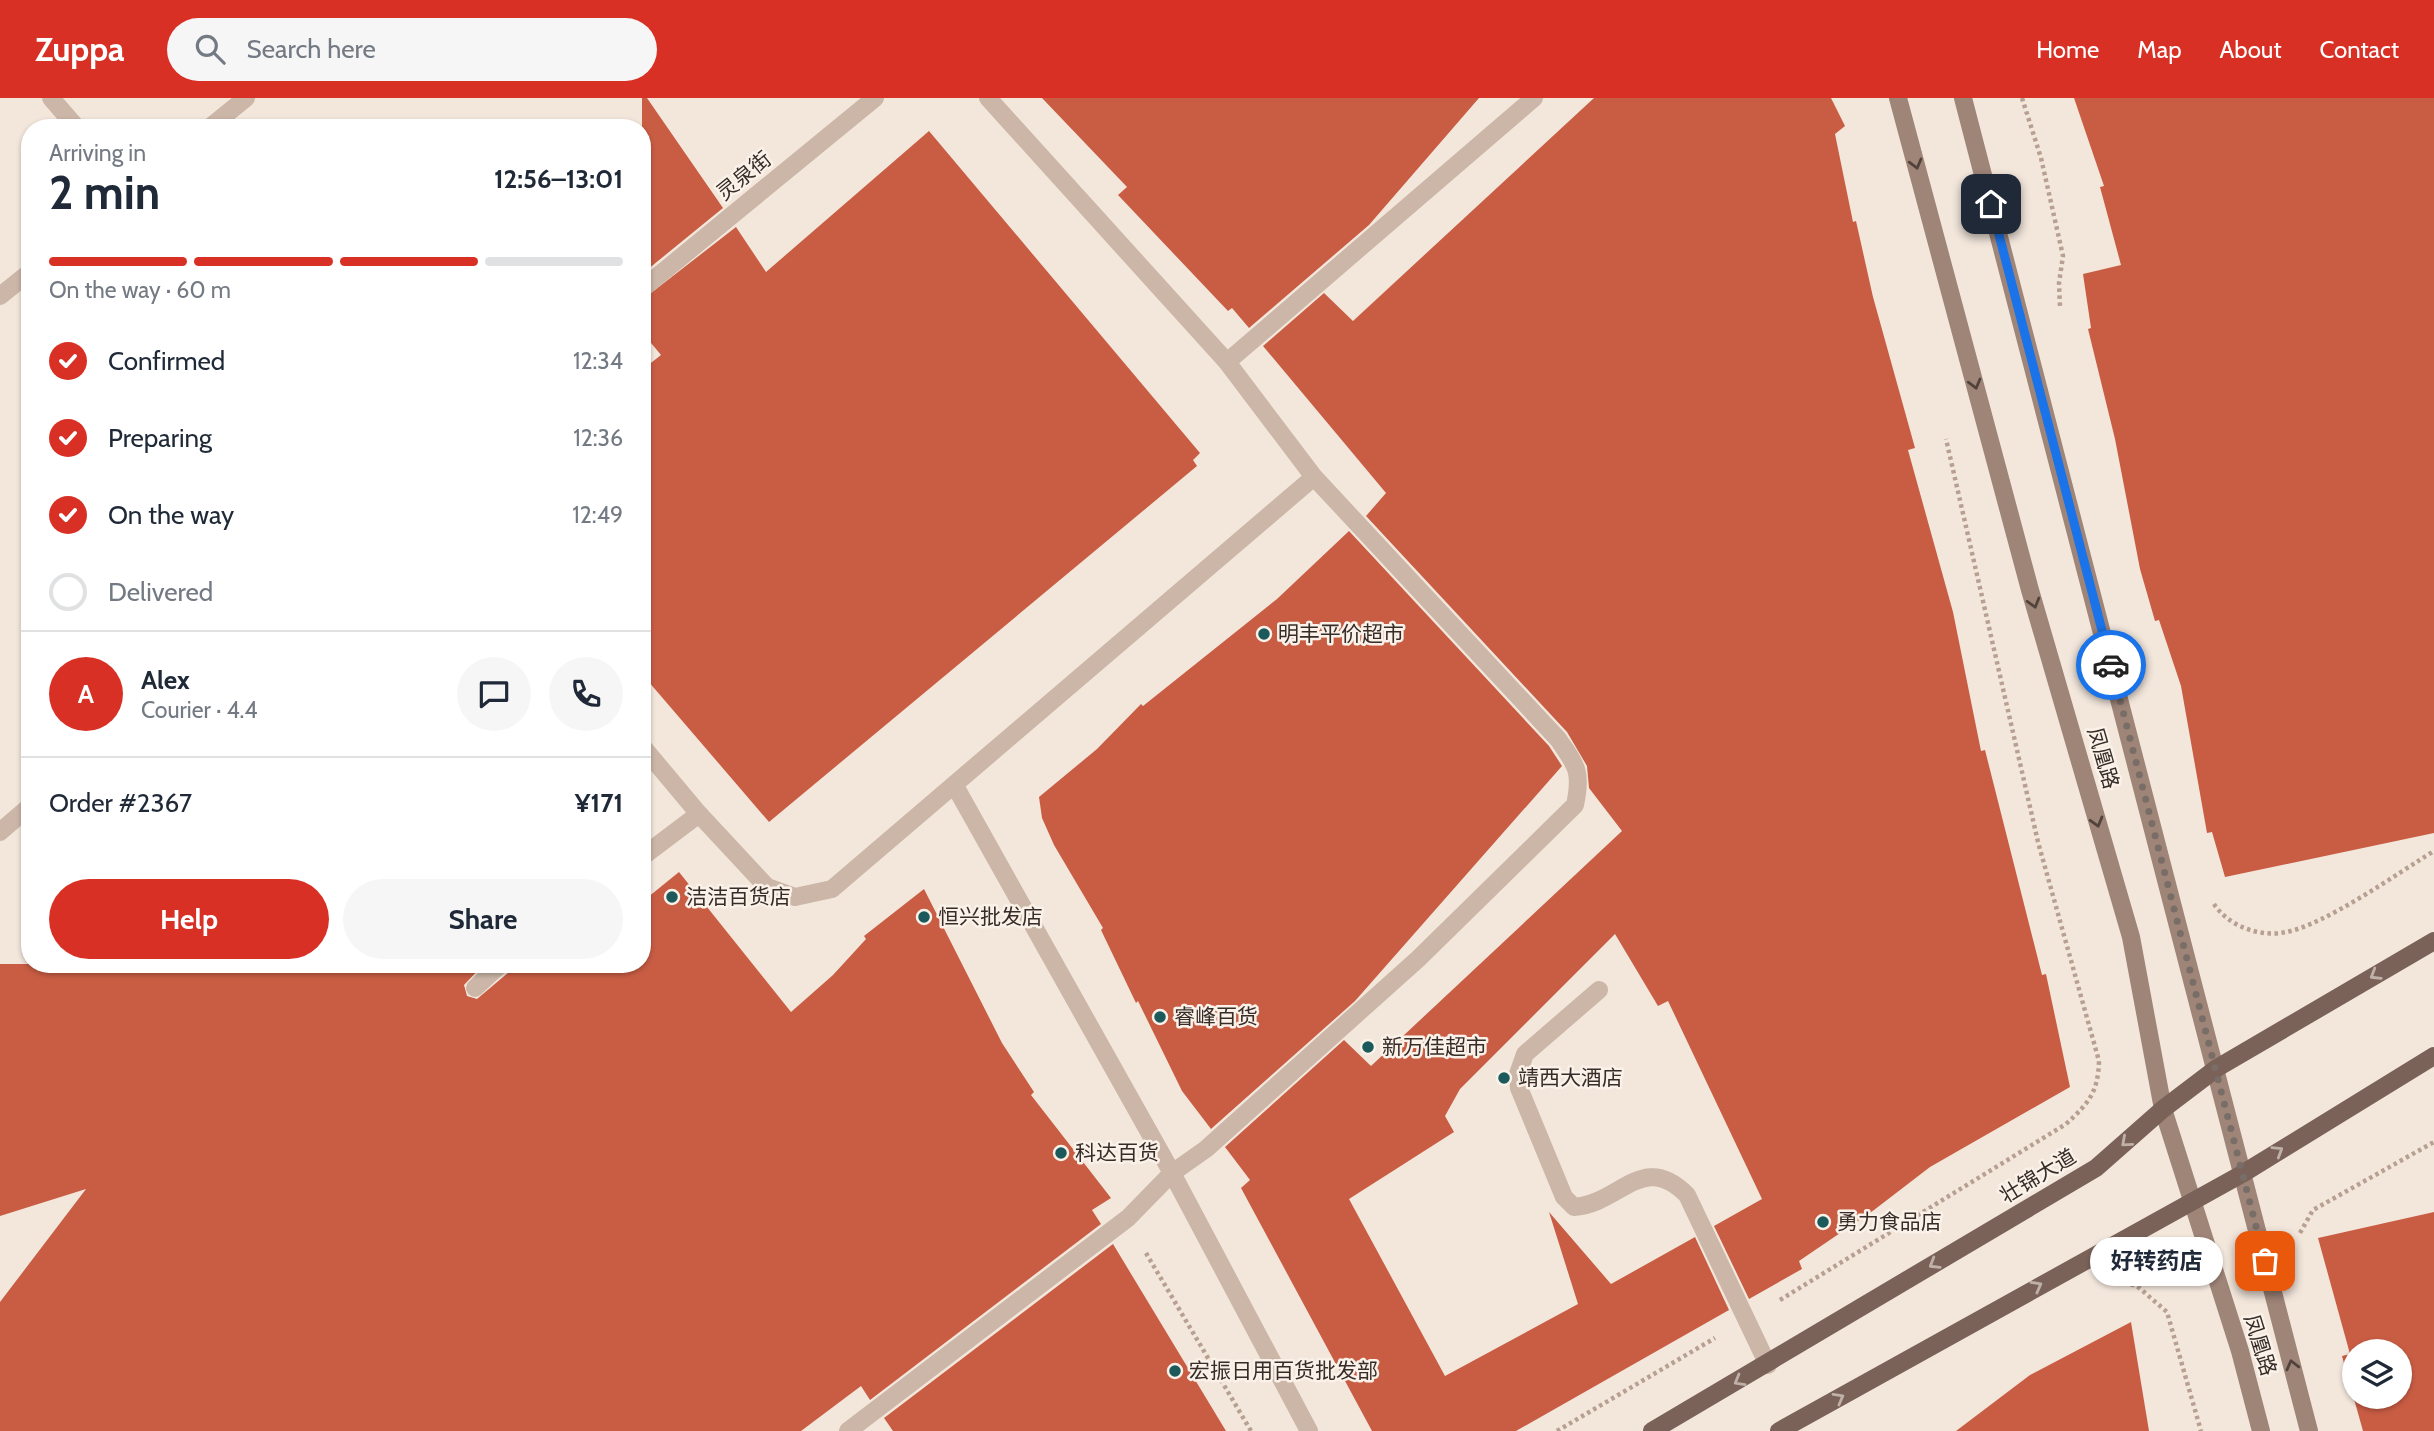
<!DOCTYPE html>
<meta charset="utf-8">
<style>
:root{--surface:#fff;--page:#f6f6f7;--text:#1f2937;--muted:#747a83;--line:#e0e1e3;--accent:#d93025}
body{margin:0;font-family:Cabin,"Noto Sans SC",sans-serif;background:var(--page);color:var(--text);height:100vh;display:flex;flex-direction:column;font-size:26px;white-space:nowrap}
*{box-sizing:border-box;margin:0}
p{font-size:23px;color:var(--muted)}
.icon{flex:none;width:38px;height:38px;fill:none;stroke:currentColor;stroke-width:2;stroke-linecap:round;stroke-linejoin:round}
.map{position:relative;flex:1;overflow:hidden}
.details{position:absolute;left:21px;top:21px;width:630px;height:854px;display:flex;flex-direction:column;background:var(--surface);border-radius:28px;box-shadow:0 2px 5px #0004}
.details>*{flex:none}
.tools{position:absolute;left:2342px;top:1241px;display:grid;gap:14px}
.tools a{display:grid;place-items:center;width:70px;height:70px;border-radius:50%;background:var(--surface);box-shadow:0 2px 5px #0004;font-size:35px}
.pin{position:absolute;display:grid;place-items:center;width:60px;height:60px;color:#fff;margin:-30px;border-radius:14px;box-shadow:0 4px 10px #0006}
.courier{position:absolute;display:grid;place-items:center;width:70px;height:70px;margin:-35px;border:5px solid #1a73e8;border-radius:50%;background:#fff;color:#222;box-shadow:0 2px 9px #0007}
.bubble{position:absolute;height:49px;border-radius:24px;background:var(--surface);box-shadow:0 2px 5px #0004;font-size:23px;font-weight:700;line-height:49px;text-align:center}
.summary em{font-style:normal;font-weight:700}
.summary div{display:flex;flex-direction:column-reverse}
.summary{display:flex;align-items:center;justify-content:space-between;height:119px;padding:0 28px}
h1{font-size:46px;font-weight:700;line-height:52px}
.bar{display:grid;grid-template-columns:repeat(4,1fr);gap:10px 7px;align-content:center;height:84px;padding:0 28px}
.bar i{height:9px;border-radius:5px;background:var(--line)}
.bar .on{background:var(--accent)}
.bar p{grid-column:span 4}
.line{display:flex;align-items:center;gap:18px;padding:0 28px;border-top:2px solid var(--line)}
.line div{flex:1}
.round{display:grid;place-items:center;flex:none;width:74px;height:74px;border-radius:37px;background:var(--page)}
ol{padding:0 28px;list-style:none}
li{display:flex;align-items:center;gap:21px;height:77px}
li p{margin-inline-start:auto}
li .icon{padding:7px;border-radius:50%;background:var(--accent);color:#fff;stroke-width:4}
li:last-child{color:var(--muted)}
li i{width:38px;height:38px;border:4px solid var(--line);border-radius:50%}
.button{display:flex;gap:14px;margin-top:auto;padding:14px 28px}
.button a{flex:1;height:80px;border-radius:42px;background:var(--accent);color:#fff;font-size:28px;font-weight:700;line-height:80px;text-align:center}
.button a+a{background:var(--page);color:var(--text)}
header{display:flex;align-items:center;gap:42px;box-sizing:border-box;height:98px;padding:0 35px;background:var(--accent);color:#fff}
header strong{font-size:33px}
nav{display:flex;gap:38px;margin-inline-start:auto;font-size:24px}
.search{width:490px;height:63px;background:var(--page);display:flex;align-items:center;gap:18px;box-sizing:border-box;padding:0 24px;border-radius:38px;color:var(--muted);font-size:26px}
.map>svg:first-child{display:block}
.building{fill:#c95d44;fill-rule:evenodd}
.lines{fill:none;stroke-linecap:round;stroke-linejoin:round}
.path{stroke:#b7a091;stroke-width:4.5;stroke-dasharray:3.5 3.5;stroke-linecap:butt}
.lane{stroke:#cbb6a7;stroke-width:18}
.street{stroke:#cbb6a7;stroke-width:18}
.secondary{stroke:#9f8478;stroke-width:18}
.primary{stroke:#7a6259;stroke-width:18}
.oneway{stroke:#51423c}
.oneway2{stroke:#c0b1a8}
.done{stroke:#796d67;stroke-width:7;stroke-dasharray:0 12.6}
.route{stroke:#1a73e8;stroke-width:9}
.poi-dot{fill:#1c595a;stroke:#faf1e8;stroke-width:2.5}
.labels{text-anchor:middle;stroke-width:5;stroke-linejoin:round;paint-order:stroke}
.street-label{font-size:21px;fill:#372c28;stroke:#faf1e8}
.poi-label{font-size:21px;fill:#372c28;stroke:#faf1e8;text-anchor:start}
</style>
<header>
<strong>Zuppa</strong>
<div class="search"><svg class="icon" aria-label="search" viewBox="0 0 24 24"><circle cx="10" cy="10" r="6"/><path d="M15 15l6 6"/></svg>Search here</div>
<nav><a>Home</a><a>Map</a><a>About</a><a>Contact</a></nav>
</header>
<div class="map">
<svg width="2434" height="1333" viewBox="0 0 2434 1333">
<rect width="100%" height="100%" fill="#f3e7dc"/>
<path class="building" d="M642 0H647L723 110 642 176Z
M1042 0H1479L1369 127 1249 230 1232 210 1228 213 1118 97 1127 89Z
M1594 0H1831L1845 28 1835 36 1853 124 1856 123 1873 199 1915 350 1908 352 1953 514 1981 653 1985 652 2042 877 2046 876 2070 989 1930 1069 1874 1112 1799 1163 1802 1171 1749 1201 1714 1128 1762 1101 1668 903 1658 908 1615 836 1460 991 1445 1018 1454 1034 1349 1101 1445 1278 1578 1206 1549 1114 1611 1186 1695 1139 1729 1212 1516 1333H1372L1241 1090 1250 1082 1225 1049 1344 942 1371 968 1622 733 1589 690 1587 668 1567 634 1366 418 1386 395 1263 248 1324 195 1353 223Z
M2074 0H2434V735L2225 779 2212 734 2207 735 2181 588 2159 522 2155 523 2140 471 2115 341 2088 231 2091 230 2083 176 2121 167 2100 89 2104 88Z
M929 33 1200 355 1193 362 1197 368 769 724 642 576V272L661 257 642 234V202L736 129 766 174Z
M1349 433 1549 648 1562 668 1355 903 1211 1031 1182 993 1138 903 1136 905 1101 832 1103 830 1054 747 1042 720 1039 699 1097 651 1141 606 1143 608 1277 501Z
M679 774 791 914 833 877 866 841 864 838 924 791 1002 945 1034 994 1031 997 1111 1100 1092 1112 1101 1126 870 1302 861 1288 801 1333H0V1204L86 1091 0 1118V866H484L464 887 467 898 477 901 509 874 512 866H642V804Z
M2434 1114V1333H2363L2342 1258 2350 1256 2318 1140ZM2354 1253H2399V1298H2354Z
M1113 1146 1226 1333H893L884 1320Z
M2131 1224 2149 1333H1956L2030 1277Z"/>
<g class="lines">
<path class="path" d="M2022 0 2041 60 2063 158 2059 185 2060 209
M2214 806C2228 828 2261 840 2286 834 2325 827 2398 775 2434 753
M2300 1135 2313 1112 2434 1044
M1146 1155 1251 1333
M2124 1185 2137 1188 2167 1214 2201 1333
M1780 1202 2066 1026C2089 1005 2098 994 2099 963L2038 744 1946 341
M1557 1333 1715 1240"/>
<path class="lane" d="M642 759 699 716
M475 890 501 866
M1599 892 1525 956 1518 976 1519 990 1564 1099 1574 1109C1620 1106 1643 1052 1687 1097L1768 1267"/>
<path class="street" d="M51 0 77 30
M209 30 246 0
M642 191 875 0
M0 198 30 174
M1227 264 1534 0
M642 648 699 716 767 789 795 799 832 791 1314 379 1227 264 988 0
M955 688 1172 1075 1309 1333
M0 734 30 708
M848 1333 1128 1120 1172 1075 1206 1051 1418 861 1575 707C1582 674 1577 668 1558 641L1314 379"/>
<path class="secondary" d="M1898 0 2030 492 2131 839 2163 1011 2240 1253 2261 1333
M1963 0 2309 1333"/>
<path class="primary" d="M1652 1333 2096 1070 2163 1011 2217 970 2434 843
M1779 1333 2242 1076 2434 958"/>
</g>
<defs><path id="oneway-chevron" d="M-2-3.5L2.5 0L-2 3.5" fill="none" stroke-width="1.6" stroke-linecap="round" stroke-linejoin="round" transform="scale(1.75)"/></defs>
<g class="oneway">
<use href="#oneway-chevron" transform="translate(1916 66) rotate(75)"/>
<use href="#oneway-chevron" transform="translate(1975 286) rotate(75)"/>
<use href="#oneway-chevron" transform="translate(2034 505) rotate(74)"/>
<use href="#oneway-chevron" transform="translate(2097 724) rotate(74)"/>
<use href="#oneway-chevron" transform="translate(2292 1267) rotate(-104)"/>
</g>
<g class="oneway2">
<use href="#oneway-chevron" transform="translate(2375 877) rotate(149)"/>
<use href="#oneway-chevron" transform="translate(2126 1044) rotate(139)"/>
<use href="#oneway-chevron" transform="translate(2278 1053) rotate(-32)"/>
<use href="#oneway-chevron" transform="translate(1934 1166) rotate(149)"/>
<use href="#oneway-chevron" transform="translate(2037 1188) rotate(-29)"/>
<use href="#oneway-chevron" transform="translate(1739 1283) rotate(150)"/>
<use href="#oneway-chevron" transform="translate(1839 1300) rotate(-29)"/>
</g>
<g class="lines">
<path class="done" d="M2111 567 2265 1163"/>
<path class="route" d="M1991 106 2111 567"/>
</g>
<g class="poi-dot">
<circle cx="1264" cy="536" r="7"/>
<circle cx="672" cy="799" r="7"/>
<circle cx="924" cy="819" r="7"/>
<circle cx="1160" cy="919" r="7"/>
<circle cx="1368" cy="949" r="7"/>
<circle cx="1504" cy="980" r="7"/>
<circle cx="1061" cy="1055" r="7"/>
<circle cx="1823" cy="1124" r="7"/>
<circle cx="1175" cy="1273" r="7"/>
</g>
<g class="labels">
<g class="street-label">
<text transform="translate(744 78) rotate(-39)" y="7">灵泉街</text>
<text transform="translate(2103 660) rotate(74)" y="7">凤凰路</text>
<text transform="translate(2038 1078) rotate(-31)" y="7">壮锦大道</text>
<text transform="translate(2260 1247) rotate(73)" y="7">凤凰路</text>
</g>
<g class="poi-label">
<text x="1278" y="543">明丰平价超市</text>
<text x="686" y="806">洁洁百货店</text>
<text x="938" y="826">恒兴批发店</text>
<text x="1174" y="926">睿峰百货</text>
<text x="1382" y="956">新万佳超市</text>
<text x="1518" y="987">靖西大酒店</text>
<text x="1075" y="1062">科达百货</text>
<text x="1837" y="1131">勇力食品店</text>
<text x="1189" y="1280">宏振日用百货批发部</text>
</g>
</g>
</svg>
<div class="tools">
<a><svg class="icon" aria-label="layers" viewBox="0 0 24 24"><path d="M12 4l9 5-9 5-9-5zM3 14l9 5 9-5"/></svg></a>
</div>
<div class="pin" style="left:2265px;top:1163px;background:#ea580c"><svg class="icon" aria-label="bag" viewBox="0 0 24 24"><path d="M5 8h14l-1 12H6zM9 8a3 3 0 0 1 6 0"/></svg></div>
<div class="pin" style="left:1991px;top:106px;background:#1f2937"><svg class="icon" aria-label="home" viewBox="0 0 24 24"><path d="M3 11l9-7 9 7M6 9v11h12V9"/></svg></div>
<div class="courier" style="left:2111px;top:567px"><svg class="icon" aria-label="car" viewBox="0 0 24 24"><path d="M5 17H2v-5l4-1 3-4h7l3 4 3 1v5h-3M9 17h6M6 11h13"/><circle cx="7" cy="17" r="2"/><circle cx="17" cy="17" r="2"/></svg></div>
<div class="bubble" style="left:2090px;top:1139px;width:133px">好转药店</div>
<section class="details">
<div class="summary"><div><h1>2 min</h1><p>Arriving in</p></div><em>12:56–13:01</em></div>
<div class="bar"><i class="on"></i><i class="on"></i><i class="on"></i><i></i><p>On the way · 60 m</p></div>
<ol>
<li><svg class="icon" aria-label="check" viewBox="0 0 24 24"><path d="M5 12l5 5 9-10"/></svg>Confirmed<p>12:34</p></li>
<li><svg class="icon" aria-label="check" viewBox="0 0 24 24"><path d="M5 12l5 5 9-10"/></svg>Preparing<p>12:36</p></li>
<li><svg class="icon" aria-label="check" viewBox="0 0 24 24"><path d="M5 12l5 5 9-10"/></svg>On the way<p>12:49</p></li>
<li><i></i>Delivered</li>
</ol>
<div class="line" style="height:126px"><b class="round" style="background:var(--accent);color:#fff">A</b><div><b>Alex</b><p>Courier · 4.4</p></div><a class="round"><svg class="icon" aria-label="chat" viewBox="0 0 24 24"><path d="M4 5h16v11H9l-5 4z"/></svg></a><a class="round"><svg class="icon" aria-label="phone" viewBox="0 0 24 24"><path d="M5 4h4l2 5-3 2q2 4 5 5l2-3 5 2v4C11 20 4 13 5 4z"/></svg></a></div>
<div class="line" style="height:91px"><div>Order #2367</div><b>¥171</b></div>
<div class="button"><a>Help</a><a>Share</a></div>
</section>
</div>
